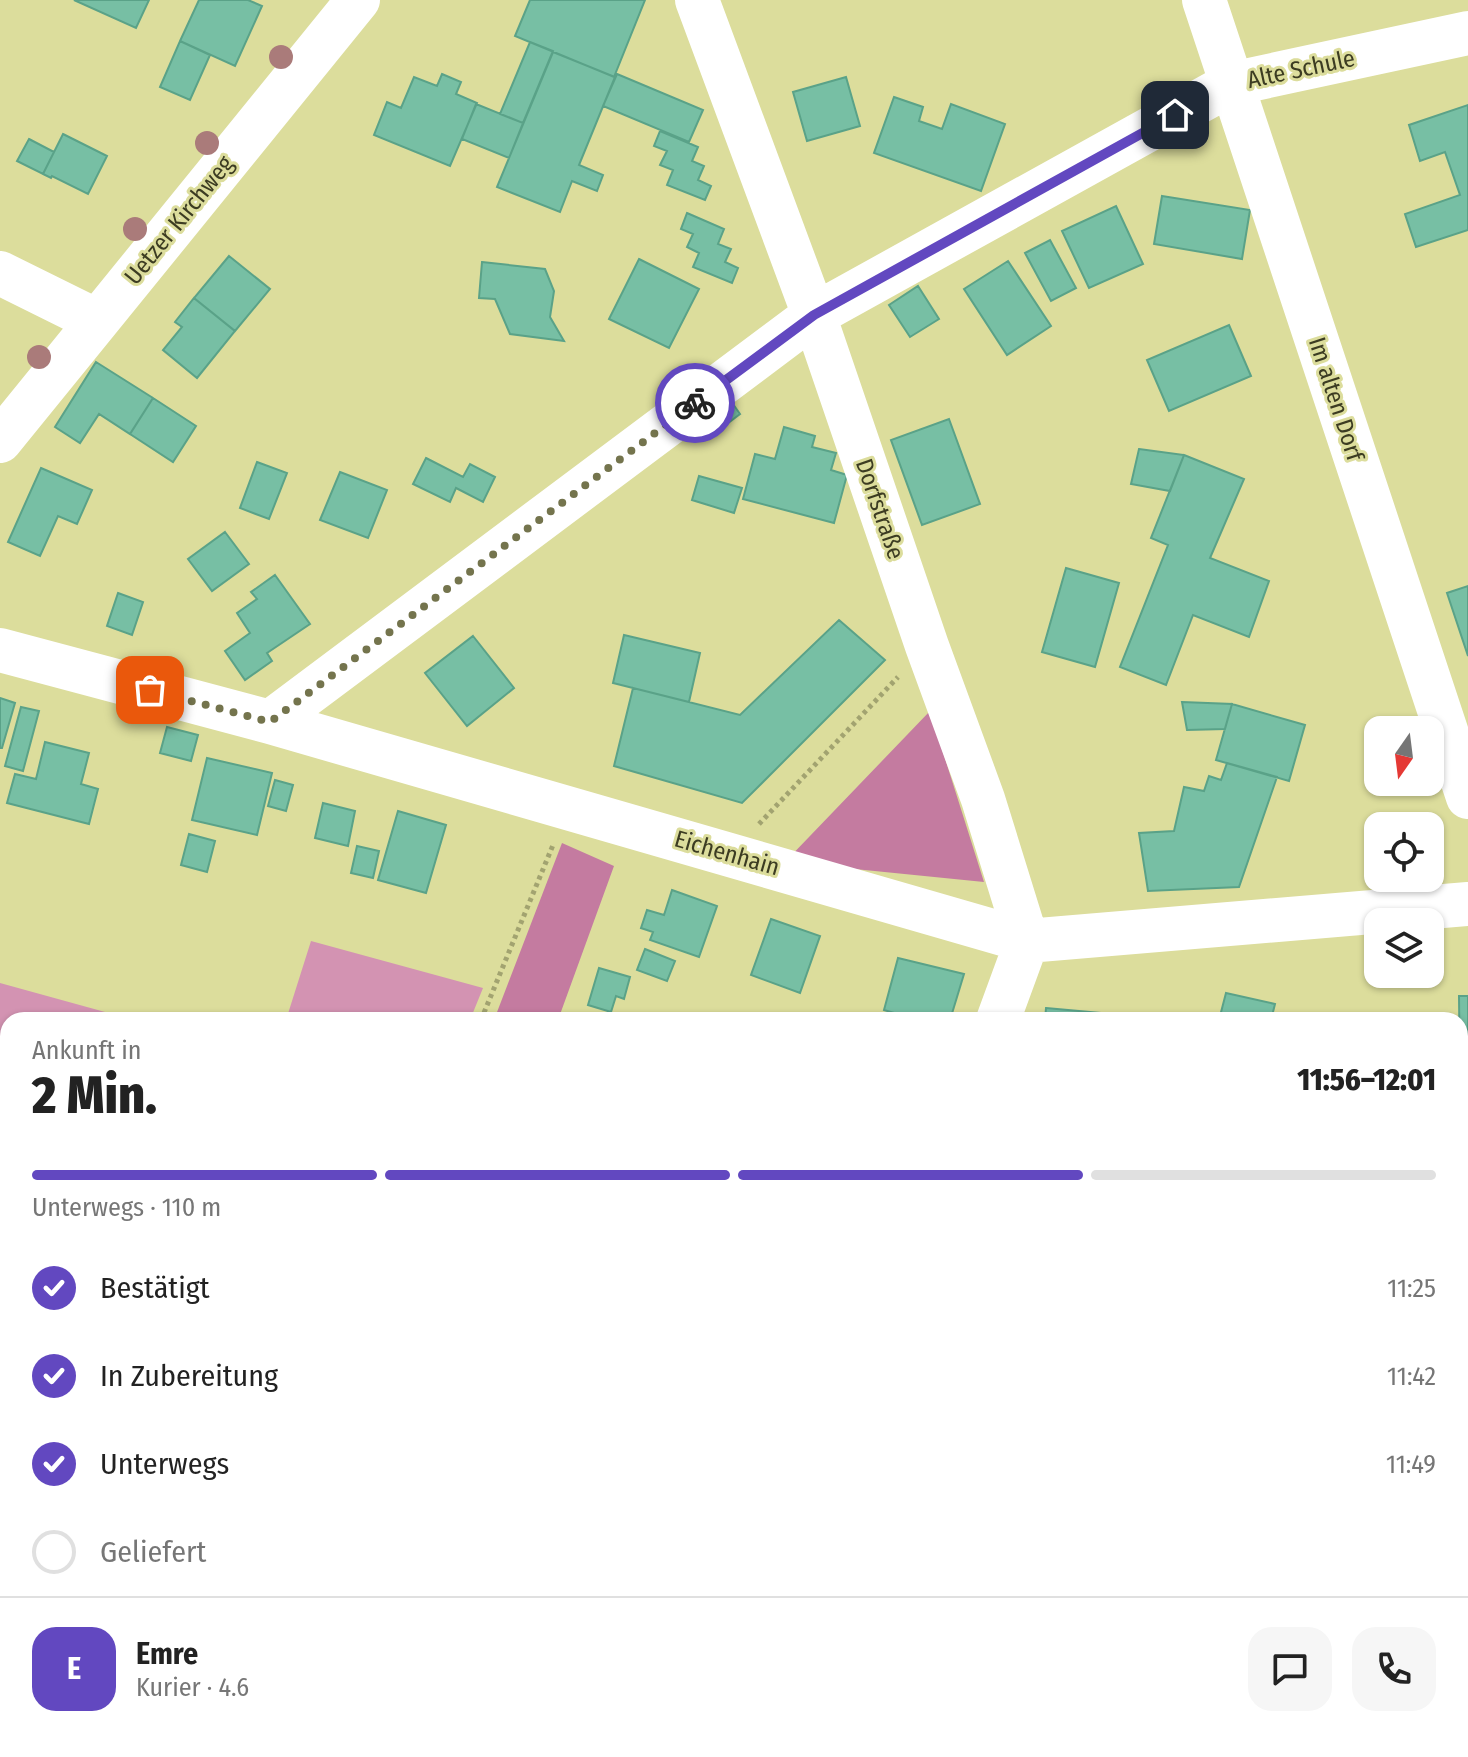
<!DOCTYPE html>
<html lang="de">
<meta charset="utf-8">
<style>
:root{--surface:#fff;--page:#f6f6f6;--text:#222;--muted:#767676;--line:#e0e0e0;--accent:#6248c0}
body{margin:0;font-family:"Fira Sans Condensed",sans-serif;background:var(--page);color:var(--text);height:100vh;display:flex;flex-direction:column;font-size:30px;white-space:nowrap}
*{box-sizing:border-box;margin:0}
p{font-size:26px;color:var(--muted)}
.icon{flex:none;width:44px;height:44px;fill:none;stroke:currentColor;stroke-width:2;stroke-linecap:round;stroke-linejoin:round}
.map{position:relative;flex:1;overflow:hidden}
.sheet{position:absolute;left:0px;top:1012px;width:1468px;height:746px;display:flex;flex-direction:column;background:var(--surface);border-radius:24px 24px 0 0;box-shadow:0 2px 6px #0004}
.sheet>*{flex:none}
.needle{width:52px;rotate:194deg}
.tools{position:absolute;left:1364px;top:716px;display:grid;gap:16px}
.tools a{display:grid;place-items:center;width:80px;height:80px;border-radius:16px;background:var(--surface);box-shadow:0 2px 6px #0004;font-size:40px}
.pin{position:absolute;display:grid;place-items:center;width:68px;height:68px;color:#fff;margin:-34px;border-radius:16px;box-shadow:0 4px 12px #0006}
.courier{position:absolute;display:grid;place-items:center;width:80px;height:80px;margin:-40px;border:6px solid #6248c0;border-radius:50%;background:#fff;color:#222;box-shadow:0 2px 10px #0007}
.summary em{font-style:normal;font-weight:800}
.summary div{display:flex;flex-direction:column-reverse}
.summary{display:flex;align-items:center;justify-content:space-between;height:136px;padding:0 32px}
h1{font-size:52px;font-weight:800;line-height:60px}
.bar{display:grid;grid-template-columns:repeat(4,1fr);gap:12px 8px;align-content:center;height:96px;padding:0 32px}
.bar i{height:10px;border-radius:6px;background:var(--line)}
.bar .on{background:var(--accent)}
.bar p{grid-column:span 4}
.line{display:flex;align-items:center;gap:20px;padding:0 32px;border-top:2px solid var(--line)}
.line div{flex:1}
.round{display:grid;place-items:center;flex:none;width:84px;height:84px;border-radius:24px;background:var(--page)}
ol{padding:0 32px;list-style:none}
li{display:flex;align-items:center;gap:24px;height:88px}
li p{margin-inline-start:auto}
li .icon{padding:8px;border-radius:50%;background:var(--accent);color:#fff;stroke-width:4}
li:last-child{color:var(--muted)}
li i{width:44px;height:44px;border:4px solid var(--line);border-radius:50%}
.map>svg:first-child{display:block}
.green{fill:#d393b2}
.forest{fill:#c47ba0}
.building{fill:#77bfa4;stroke:#5aa288;stroke-width:2}
.lines{fill:none;stroke-linecap:round;stroke-linejoin:round}
.path{stroke:#a2a370;stroke-width:5;stroke-dasharray:4 4;stroke-linecap:butt}
.minor{stroke:#fff;stroke-width:44}
.tree{fill:#aa7b7a}
.done{stroke:#74744d;stroke-width:8;stroke-dasharray:0 14.4}
.route{stroke:#6248c0;stroke-width:10}
.labels{text-anchor:middle;stroke-width:6;stroke-linejoin:round;paint-order:stroke}
.street-label{font-size:24px;fill:#3c3c22;stroke:#dcdd9c}
</style>
<div class="map">
<svg width="1468" height="1757" viewBox="0 0 1468 1757">
<rect width="100%" height="100%" fill="#dcdd9c"/>
<path class="green" d="M311 941 483 988 470 1020H286Z
M0 983 134 1020H8V1593L0 1590Z
M1460 1529 1468 1530V1632L1460 1662Z
M1460 1677H1468V1757H742L744 1750H1460Z"/>
<path class="forest" d="M930 711 984 882 785 862Z
M562 843 614 866 558 1020H494Z"/>
<path class="building" d="M74 0H149L136 28Z
M199 0H248L262 6 235 66 180 41Z
M530 0H645L614 77 515 36Z
M180 41 210 55 190 100 160 87Z
M530 42 553 51 523 123 500 114Z
M553 52 615 77 579 165 603 175 597 191 572 181 560 212 497 187Z
M442 74 461 82 456 94 477 103 450 166 374 135 387 102 401 108 414 77 437 86Z
M617 74 703 110 689 142 603 106Z
M846 77 860 126 807 141 793 92Z
M894 97 923 107 919 121 942 129 951 104 1005 124 981 191 874 153Z
M476 104 523 123 509 158 462 139Z
M1468 105V230L1416 247 1405 214 1460 195 1445 152 1420 161 1409 125Z
M660 131 698 147 692 161 704 166 698 180 711 186 705 200 667 185 673 170 660 165 667 151 654 146Z
M63 134 107 156 88 194 52 176 51 178 43 174Z
M29 139 54 152 43 174 17 161Z
M1162 196 1250 210 1242 259 1154 244Z
M1116 206 1143 264 1089 288 1062 231Z
M687 213 724 229 718 244 731 249 725 262 738 268 732 283 693 267 699 253 687 247 693 234 681 229Z
M1050 240 1076 288 1051 301 1025 253Z
M229 256 270 289 235 331 194 298Z
M639 259 699 289 669 348 609 319Z
M1008 261 1051 326 1007 355 964 289Z
M482 262 545 269 554 291 550 317 564 341 510 334 495 299 479 298Z
M918 286 939 319 910 337 889 305Z
M194 298 235 331 197 378 163 350 182 327 175 322Z
M1229 325 1251 376 1169 411 1147 360Z
M96 362 153 398 130 434 99 414 80 443 55 427Z
M153 398 196 426 173 462 130 434Z
M733 404 740 414 706 440 698 431Z
M949 419 980 504 922 525 891 440Z
M784 427 815 436 812 447 836 453 831 470 847 475 834 523 743 499 755 454 775 459Z
M1139 449 1184 455 1170 491 1131 484Z
M1184 455 1244 479 1210 558 1269 581 1249 637 1193 615 1166 685 1120 667 1168 545 1151 538Z
M426 458 463 477 470 464 495 477 483 502 456 488 450 502 413 484Z
M257 462 287 473 269 519 240 508Z
M41 468 92 490 77 524 58 516 40 556 8 542Z
M340 472 387 490 368 538 320 520Z
M699 476 742 488 734 513 692 500Z
M225 532 249 564 212 591 188 559Z
M1066 568 1119 583 1095 667 1042 652Z
M275 575 310 624 267 653 272 661 245 680 225 651 250 633 237 613 257 599 251 592Z
M1468 586V656L1447 593Z
M118 593 143 602 132 635 107 626Z
M839 620 885 660 742 803 614 766 633 688 740 715Z
M624 635 700 653 689 702 613 683Z
M473 636 514 688 467 726 425 673Z
M0 698 15 703 2 748H0Z
M1182 702 1232 704 1225 729 1187 730Z
M1232 704 1305 725 1289 781 1216 760Z
M21 707 39 711 23 771 5 766Z
M167 727 198 735 191 761 160 753Z
M45 742 89 753 81 784 98 789 89 824 7 803 15 774 36 779Z
M207 758 272 773 257 835 192 820Z
M1227 763 1277 777 1239 887 1148 891 1139 833 1174 831 1184 787 1204 791 1209 776 1221 780Z
M275 780 293 785 286 811 268 806Z
M323 803 355 811 348 846 315 838Z
M398 811 446 825 426 893 378 880Z
M189 834 215 841 207 872 181 865Z
M357 846 379 851 373 878 351 873Z
M672 890 717 906 699 957 650 940 653 932 641 928 647 910 664 915Z
M771 919 820 936 800 993 751 975Z
M645 949 675 961 667 981 637 970Z
M898 958 964 974 950 1020H918L884 1010Z
M599 968 630 977 624 999 616 996 611 1012 588 1005Z
M1226 993 1275 1004 1271 1020H1219Z
M1459 996H1468V1088H1460Z
M1046 1008 1178 1020H1045Z"/>
<g class="lines">
<path class="path" d="M759 824 898 677
M481 1020 553 845
M587 1750 610 1757
M720 1757 723 1750"/>
<path class="minor" d="M697 0 814 315 927 646 983 799 1027 941 998 1020
M1204 0 1468 797
M0 273 97 321
M0 441 358 0
M0 650 270 722 1027 941 1468 904
M270 722 814 315 1231 84 1468 33"/>
</g>
<g class="tree">
<circle cx="281" cy="57" r="12"/>
<circle cx="207" cy="143" r="12"/>
<circle cx="135" cy="229" r="12"/>
<circle cx="39" cy="357" r="12"/>
</g>
<g class="lines">
<path class="done" d="M150 690 270 722 695 403"/>
<path class="route" d="M695 403 814 315 1175 115"/>
</g>
<g class="labels">
<g class="street-label">
<text transform="translate(1301 69) rotate(-12)" y="8">Alte Schule</text>
<text transform="translate(179 220) rotate(-51)" y="8">Uetzer Kirchweg</text>
<text transform="translate(1336 399) rotate(72)" y="8">Im alten Dorf</text>
<text transform="translate(880 509) rotate(71)" y="8">Dorfstraße</text>
<text transform="translate(727 853) rotate(16)" y="8">Eichenhain</text>
</g>
</g>
</svg>
<div class="tools">
<a><svg class="needle" viewBox="-14 -14 28 28"><path d="M0-13l5 13h-10z" fill="#e53935"/><path d="M0 13l5-13h-10z" fill="#767676"/></svg></a>
<a><svg class="icon" aria-label="locate" viewBox="0 0 24 24"><circle cx="12" cy="12" r="6"/><path d="M12 2v4M12 18v4M2 12h4M18 12h4"/></svg></a>
<a><svg class="icon" aria-label="layers" viewBox="0 0 24 24"><path d="M12 4l9 5-9 5-9-5zM3 14l9 5 9-5"/></svg></a>
</div>
<div class="pin" style="left:150px;top:690px;background:#ea580c"><svg class="icon" aria-label="bag" viewBox="0 0 24 24"><path d="M5 8h14l-1 12H6zM9 8a3 3 0 0 1 6 0"/></svg></div>
<div class="pin" style="left:1175px;top:115px;background:#1f2937"><svg class="icon" aria-label="home" viewBox="0 0 24 24"><path d="M3 11l9-7 9 7M6 9v11h12V9"/></svg></div>
<div class="courier" style="left:695px;top:403px"><svg class="icon" aria-label="bike" viewBox="0 0 24 24"><circle cx="6" cy="16" r="4"/><circle cx="18" cy="16" r="4"/><path d="M6 16l4-8h5l3 8M10 8l3 8H6M13 5h3"/></svg></div>
<section class="sheet">
<div class="summary"><div><h1>2 Min.</h1><p>Ankunft in</p></div><em>11:56–12:01</em></div>
<div class="bar"><i class="on"></i><i class="on"></i><i class="on"></i><i></i><p>Unterwegs · 110 m</p></div>
<ol>
<li><svg class="icon" aria-label="check" viewBox="0 0 24 24"><path d="M5 12l5 5 9-10"/></svg>Bestätigt<p>11:25</p></li>
<li><svg class="icon" aria-label="check" viewBox="0 0 24 24"><path d="M5 12l5 5 9-10"/></svg>In Zubereitung<p>11:42</p></li>
<li><svg class="icon" aria-label="check" viewBox="0 0 24 24"><path d="M5 12l5 5 9-10"/></svg>Unterwegs<p>11:49</p></li>
<li><i></i>Geliefert</li>
</ol>
<div class="line" style="height:144px"><b class="round" style="background:var(--accent);color:#fff">E</b><div><b>Emre</b><p>Kurier · 4.6</p></div><a class="round"><svg class="icon" aria-label="chat" viewBox="0 0 24 24"><path d="M4 5h16v11H9l-5 4z"/></svg></a><a class="round"><svg class="icon" aria-label="phone" viewBox="0 0 24 24"><path d="M5 4h4l2 5-3 2q2 4 5 5l2-3 5 2v4C11 20 4 13 5 4z"/></svg></a></div>
</section>
</div>
